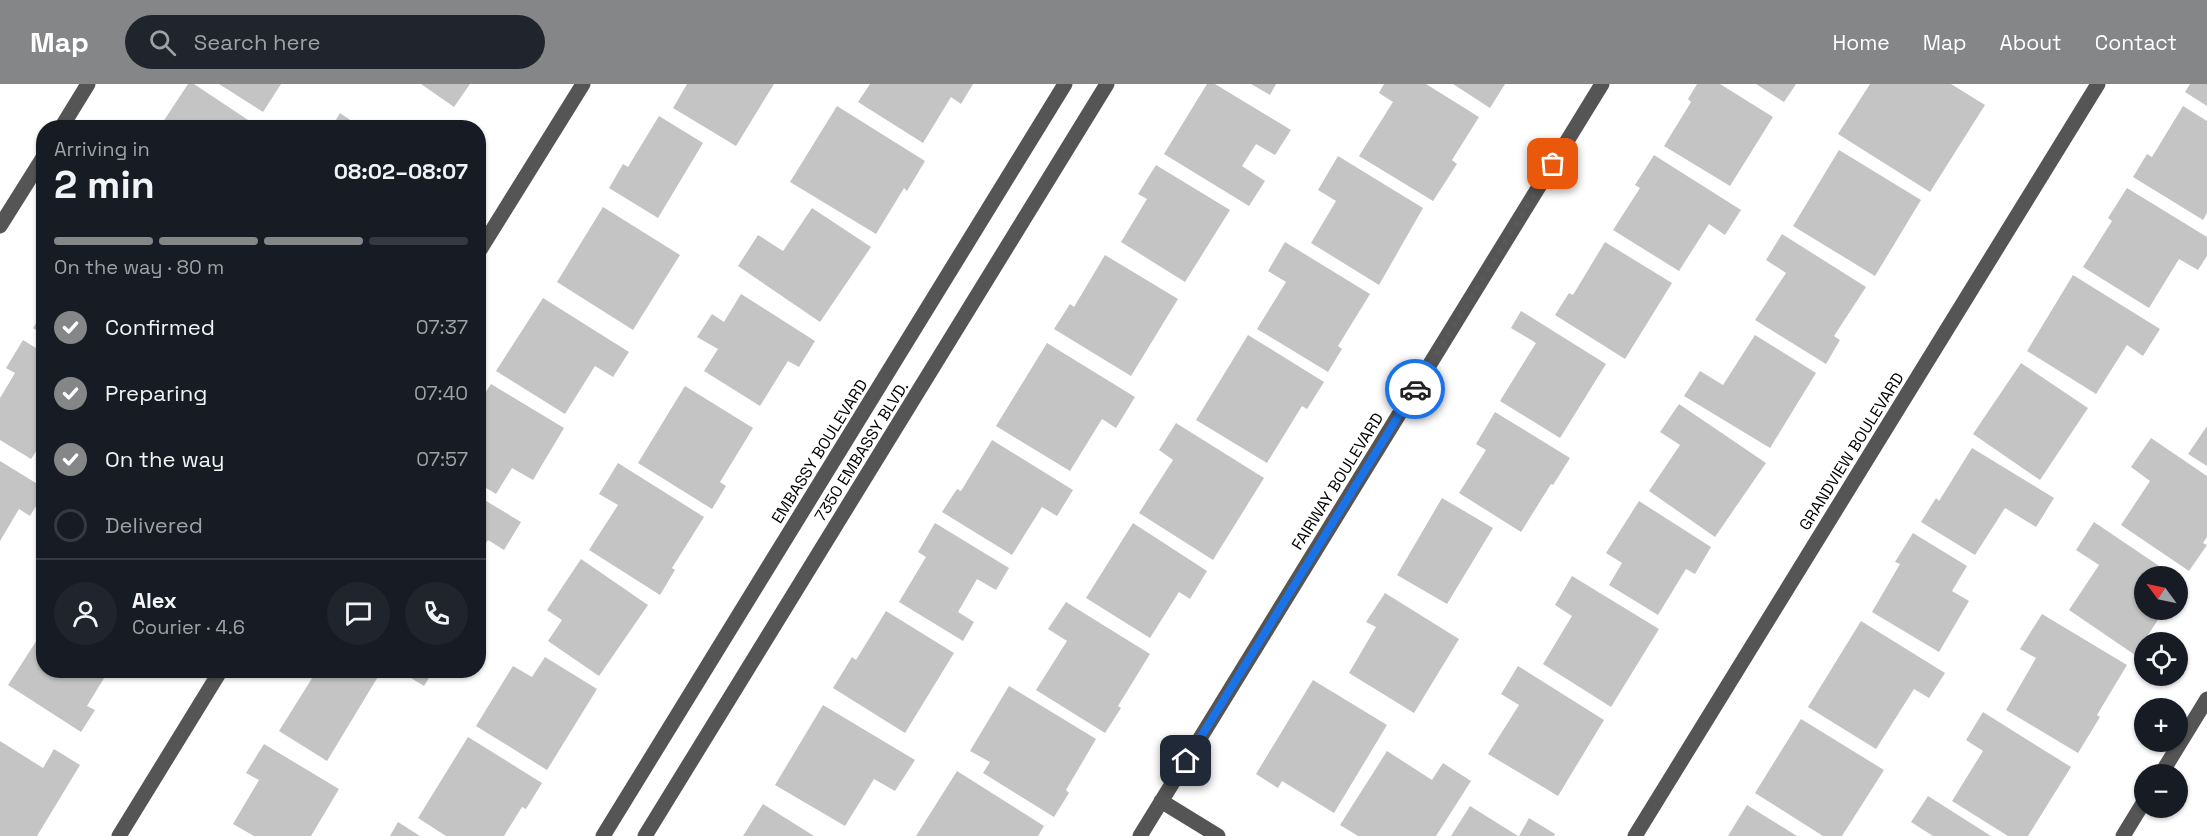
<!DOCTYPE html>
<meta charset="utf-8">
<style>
:root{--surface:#171b24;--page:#20242c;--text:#f1f3f6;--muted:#9ea1a6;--line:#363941;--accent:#858687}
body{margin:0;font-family:"Space Grotesk",sans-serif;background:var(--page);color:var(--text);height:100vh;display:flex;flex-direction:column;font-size:22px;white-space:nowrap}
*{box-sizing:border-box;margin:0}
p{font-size:20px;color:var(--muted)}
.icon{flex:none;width:33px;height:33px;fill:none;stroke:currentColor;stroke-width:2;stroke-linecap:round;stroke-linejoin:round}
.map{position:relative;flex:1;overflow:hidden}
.panel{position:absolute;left:36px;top:36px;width:450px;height:558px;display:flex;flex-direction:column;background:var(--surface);border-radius:24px;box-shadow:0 2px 4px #0004}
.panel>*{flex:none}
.needle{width:39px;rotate:303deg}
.fabs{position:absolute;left:2134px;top:482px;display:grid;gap:12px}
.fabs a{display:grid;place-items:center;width:54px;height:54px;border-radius:50%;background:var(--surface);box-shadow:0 2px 4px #0004;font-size:30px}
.pin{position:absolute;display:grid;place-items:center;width:51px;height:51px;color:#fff;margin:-26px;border-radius:12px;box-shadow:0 3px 9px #0006}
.courier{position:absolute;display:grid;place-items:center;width:60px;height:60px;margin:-30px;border:4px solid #1a73e8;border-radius:50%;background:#fff;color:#222;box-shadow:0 2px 8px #0007}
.head em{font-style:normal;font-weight:600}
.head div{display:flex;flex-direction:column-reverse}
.head{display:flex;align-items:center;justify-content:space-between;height:102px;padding:0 18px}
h1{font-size:39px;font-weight:600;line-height:45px}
.bar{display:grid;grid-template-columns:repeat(4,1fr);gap:9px 6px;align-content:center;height:72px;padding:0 18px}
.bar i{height:8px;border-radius:4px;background:var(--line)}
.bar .active{background:var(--accent)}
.bar p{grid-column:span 4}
.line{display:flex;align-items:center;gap:15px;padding:0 18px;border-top:2px solid var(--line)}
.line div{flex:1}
.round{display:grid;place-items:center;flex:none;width:63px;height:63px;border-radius:32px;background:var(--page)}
ol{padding:0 18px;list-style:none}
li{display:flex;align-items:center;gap:18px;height:66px}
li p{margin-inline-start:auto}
li .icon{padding:6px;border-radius:50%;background:var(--accent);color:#fff;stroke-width:4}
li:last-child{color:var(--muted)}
li i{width:33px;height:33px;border:3px solid var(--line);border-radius:50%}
header{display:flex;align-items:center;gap:36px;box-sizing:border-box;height:84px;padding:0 30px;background:var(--accent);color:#fff}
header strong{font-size:28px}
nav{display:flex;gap:33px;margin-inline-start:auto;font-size:21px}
.search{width:420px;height:54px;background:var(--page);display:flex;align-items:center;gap:15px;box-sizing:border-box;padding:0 21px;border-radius:33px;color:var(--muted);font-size:22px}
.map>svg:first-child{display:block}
.building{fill:#c4c4c4}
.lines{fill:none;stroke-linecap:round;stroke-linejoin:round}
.minor{stroke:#555;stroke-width:15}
.done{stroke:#595959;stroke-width:6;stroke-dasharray:0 10.8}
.route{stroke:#1a73e8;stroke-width:8}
.labels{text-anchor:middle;stroke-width:5;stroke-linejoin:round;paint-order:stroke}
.street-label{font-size:16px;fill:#000;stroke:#fff}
</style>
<header>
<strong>Map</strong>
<div class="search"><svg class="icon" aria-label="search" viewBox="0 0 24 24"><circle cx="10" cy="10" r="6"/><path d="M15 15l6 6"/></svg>Search here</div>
<nav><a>Home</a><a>Map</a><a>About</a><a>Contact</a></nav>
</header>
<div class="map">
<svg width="2207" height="752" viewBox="0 0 2207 752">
<rect width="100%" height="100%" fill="#fff"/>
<path class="building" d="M188 0H194L257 42 256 44H159Z
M219 0H281L263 28Z
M421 0H470L454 23Z
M687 0H774L736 62 673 24Z
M870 0H973L961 20 951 13 923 59 858 18Z
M1207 0H1215L1291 46 1275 71 1256 60 1242 82 1265 97 1249 122 1164 70Z
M1251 0H1276L1270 11Z
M1384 0H1426L1479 33 1452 76 1457 80 1433 117 1359 72 1393 18 1379 9Z
M1453 0H1505L1490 24Z
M1697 0H1720L1773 33 1730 102 1664 62 1691 18 1688 15Z
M1756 0H1796L1784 18Z
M1870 0H1951L1985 21 1930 108 1838 50Z
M2190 0H2207V22L2185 8Z
M837 22 925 77 907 107 904 104 876 150 790 98Z
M2183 22 2207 37V129L2203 136 2133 93 2147 70 2152 73Z
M340 29 362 44H331Z
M659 32 703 59 658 134 609 104 623 80 628 83Z
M1839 66 1921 116 1875 192 1793 142Z
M1654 71 1741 126 1725 151 1709 140 1679 187 1613 146 1640 104 1635 101Z
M1338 72 1423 124 1379 201 1311 159 1336 117 1318 106Z
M1156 81 1230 126 1185 198 1121 158 1147 115 1138 110Z
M2127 104 2207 153V172L2198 186 2179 175 2149 224 2083 183 2112 137 2108 134Z
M603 123 680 171 633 246 557 198Z
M812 124 871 163 820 238 738 182 758 151 783 167Z
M1782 150 1866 203 1834 252 1840 256 1826 280 1755 236 1786 189 1766 176Z
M1285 158 1370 210 1338 262 1342 265 1328 288 1257 245 1286 198 1268 187Z
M1605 158 1672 199 1625 275 1555 231 1569 209 1573 211Z
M1105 171 1178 215 1131 292 1054 245 1070 220 1074 223Z
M2073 191 2160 245 2143 272 2127 261 2096 310 2027 267Z
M741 210 815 257 799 283 788 277 760 322 704 287 718 265 697 253 712 230 724 238Z
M543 214 629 268 613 293 595 282 565 330 496 287Z
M44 226V251L33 244Z
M1521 227 1606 280 1560 354 1500 317 1536 259 1511 244Z
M1248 251 1324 298 1307 325 1302 322 1267 379 1196 336Z
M1755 251 1816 289 1770 364 1684 312 1700 287 1723 301Z
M23 256 44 269V355L31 375 0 356V314L15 289 6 284Z
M1047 259 1135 313 1116 344 1102 335 1070 387 996 342Z
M2021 279 2088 324 2040 396 1973 350Z
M491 300 564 344 533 396 512 384 496 410 478 399V320Z
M685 302 753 344 720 398 726 402 712 425 638 379Z
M1679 320 1766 379 1715 453 1649 407 1680 361 1660 348Z
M1495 328 1570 374 1553 401 1551 400 1521 448 1459 409 1486 366 1476 360Z
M1176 339 1264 394 1213 476 1139 429 1173 376 1159 366Z
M2207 342V382L2188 370Z
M2151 354 2207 392V453L2203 459 2207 461 2189 487 2121 441 2150 397 2131 383Z
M992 356 1073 406 1057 432 1042 423 1012 471 942 428 957 405 961 407Z
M1972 364 2054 414 2036 443 2005 424 1975 471 1921 438 1936 414 1939 417Z
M0 377 44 404V409L30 432 19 425 0 457Z
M618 379 704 433 672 484 675 486 660 511 589 466 618 421 599 410Z
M478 412 521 438 504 466 488 456 478 470Z
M1442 414 1493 444 1447 520 1397 491Z
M1639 417 1711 463 1695 490 1686 485 1658 531 1609 501 1622 479 1606 469Z
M2094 438 2174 492H2145V525H2165L2135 571 2069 526 2099 481 2076 466Z
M935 439 1009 484 996 506 977 495 958 528 974 538 963 557 899 518 926 473 918 468Z
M1133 439 1207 487 1190 515 1179 508 1150 554 1086 514Z
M1913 449 1967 482 1952 507 1969 517 1939 568 1872 528 1900 480 1895 478Z
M581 475 648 521 599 592 548 557 562 536 547 526Z
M1572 492 1659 545 1611 623 1543 580 1572 532 1555 521Z
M1385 509 1459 555 1414 629 1349 589 1376 543 1366 538Z
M1066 518 1150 570 1118 622 1121 624 1105 649 1036 606 1067 557 1048 545Z
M886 527 954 569 905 649 833 604 852 573 856 576Z
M2042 530 2127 581 2097 631 2100 633 2078 669 2006 626 2036 574 2020 565Z
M1861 537 1945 589 1929 614 1914 605 1876 665 1808 623Z
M44 545V586H109L87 622 95 626 81 648 8 601Z
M545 573 597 605 547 686 476 642 513 582 532 593Z
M1518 582 1604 636 1558 712 1488 670 1519 621 1501 610Z
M312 586H371L379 591 327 677 279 647 314 591 310 589Z
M398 586H434L424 602Z
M1313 596 1387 641 1334 729 1282 697 1278 704 1256 690Z
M1009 602 1096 655 1066 706 1069 709 1054 733 983 689 990 678 970 667Z
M823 621 915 676 895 707 874 695 845 742 775 701Z
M1983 628 2071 683 2028 752H2008L1952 717 1983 667 1966 656Z
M1801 635 1884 686 1842 752H1823L1755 709Z
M468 653 542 699 526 725 522 723 504 752H446L418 734Z
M0 657 43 684 54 665 80 681 37 752H0Z
M264 660 339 705 311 752H254L233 740 259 696 246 689Z
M1387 667 1432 696 1443 679 1471 697 1436 752H1358L1340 741Z
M957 687 1044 742 1038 752H916Z
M1928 712 1991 752H1933L1911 738Z
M763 720 814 752H743Z
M1747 721 1797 752H1728Z
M1470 722 1518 752H1451Z
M1529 734 1555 750 1554 752H1519Z
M398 738 420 752H390Z"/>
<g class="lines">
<path class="minor" d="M61 44 88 0
M0 142 44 72
M478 169 583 0
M2161 690 2207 615
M1161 717 1218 752
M119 752 221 586
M603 752 1065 0
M645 752 1107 0
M1140 752 1602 0
M1635 752 2098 0
M2123 752 2145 716"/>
</g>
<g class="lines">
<path class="done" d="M1415 305 1553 80"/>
<path class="route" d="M1186 677 1415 305"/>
</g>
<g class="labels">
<g class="street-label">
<text transform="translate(819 367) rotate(-58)" y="6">EMBASSY BOULEVARD</text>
<text transform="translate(861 367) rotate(-58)" y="6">7350 EMBASSY BLVD.</text>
<text transform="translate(1851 367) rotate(-58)" y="6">GRANDVIEW BOULEVARD</text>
<text transform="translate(1337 397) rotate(-58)" y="6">FAIRWAY BOULEVARD</text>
</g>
</g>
</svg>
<div class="fabs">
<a><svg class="needle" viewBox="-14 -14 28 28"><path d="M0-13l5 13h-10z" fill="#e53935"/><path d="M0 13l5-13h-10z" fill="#9ea1a6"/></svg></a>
<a><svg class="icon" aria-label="locate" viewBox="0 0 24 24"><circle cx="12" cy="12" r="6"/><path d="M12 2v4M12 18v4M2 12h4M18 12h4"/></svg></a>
<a>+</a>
<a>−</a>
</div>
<div class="pin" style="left:1553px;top:80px;background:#ea580c"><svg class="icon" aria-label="bag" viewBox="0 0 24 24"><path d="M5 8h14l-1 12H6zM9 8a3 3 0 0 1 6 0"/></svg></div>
<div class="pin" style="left:1186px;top:677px;background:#1f2937"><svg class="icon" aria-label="home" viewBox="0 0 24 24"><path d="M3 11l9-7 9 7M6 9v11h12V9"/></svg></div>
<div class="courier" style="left:1415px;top:305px"><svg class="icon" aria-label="car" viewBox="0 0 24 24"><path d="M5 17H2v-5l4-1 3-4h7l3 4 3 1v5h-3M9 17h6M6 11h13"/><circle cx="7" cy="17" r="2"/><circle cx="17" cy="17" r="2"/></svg></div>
<section class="panel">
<div class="head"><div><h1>2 min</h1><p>Arriving in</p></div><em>08:02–08:07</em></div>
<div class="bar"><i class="active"></i><i class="active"></i><i class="active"></i><i></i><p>On the way · 80 m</p></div>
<ol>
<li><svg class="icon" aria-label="check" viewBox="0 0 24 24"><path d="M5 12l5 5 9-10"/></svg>Confirmed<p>07:37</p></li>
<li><svg class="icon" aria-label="check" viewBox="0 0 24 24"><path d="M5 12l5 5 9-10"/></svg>Preparing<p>07:40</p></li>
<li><svg class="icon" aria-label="check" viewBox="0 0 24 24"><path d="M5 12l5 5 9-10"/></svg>On the way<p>07:57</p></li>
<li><i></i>Delivered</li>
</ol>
<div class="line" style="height:108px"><a class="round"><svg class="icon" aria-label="person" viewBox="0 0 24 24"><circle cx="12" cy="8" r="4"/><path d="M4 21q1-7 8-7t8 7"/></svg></a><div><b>Alex</b><p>Courier · 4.6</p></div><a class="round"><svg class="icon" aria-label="chat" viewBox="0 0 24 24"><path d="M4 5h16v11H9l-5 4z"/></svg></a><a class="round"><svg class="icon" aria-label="phone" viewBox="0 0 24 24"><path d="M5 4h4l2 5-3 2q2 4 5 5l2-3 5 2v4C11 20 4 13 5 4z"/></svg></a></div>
</section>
</div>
